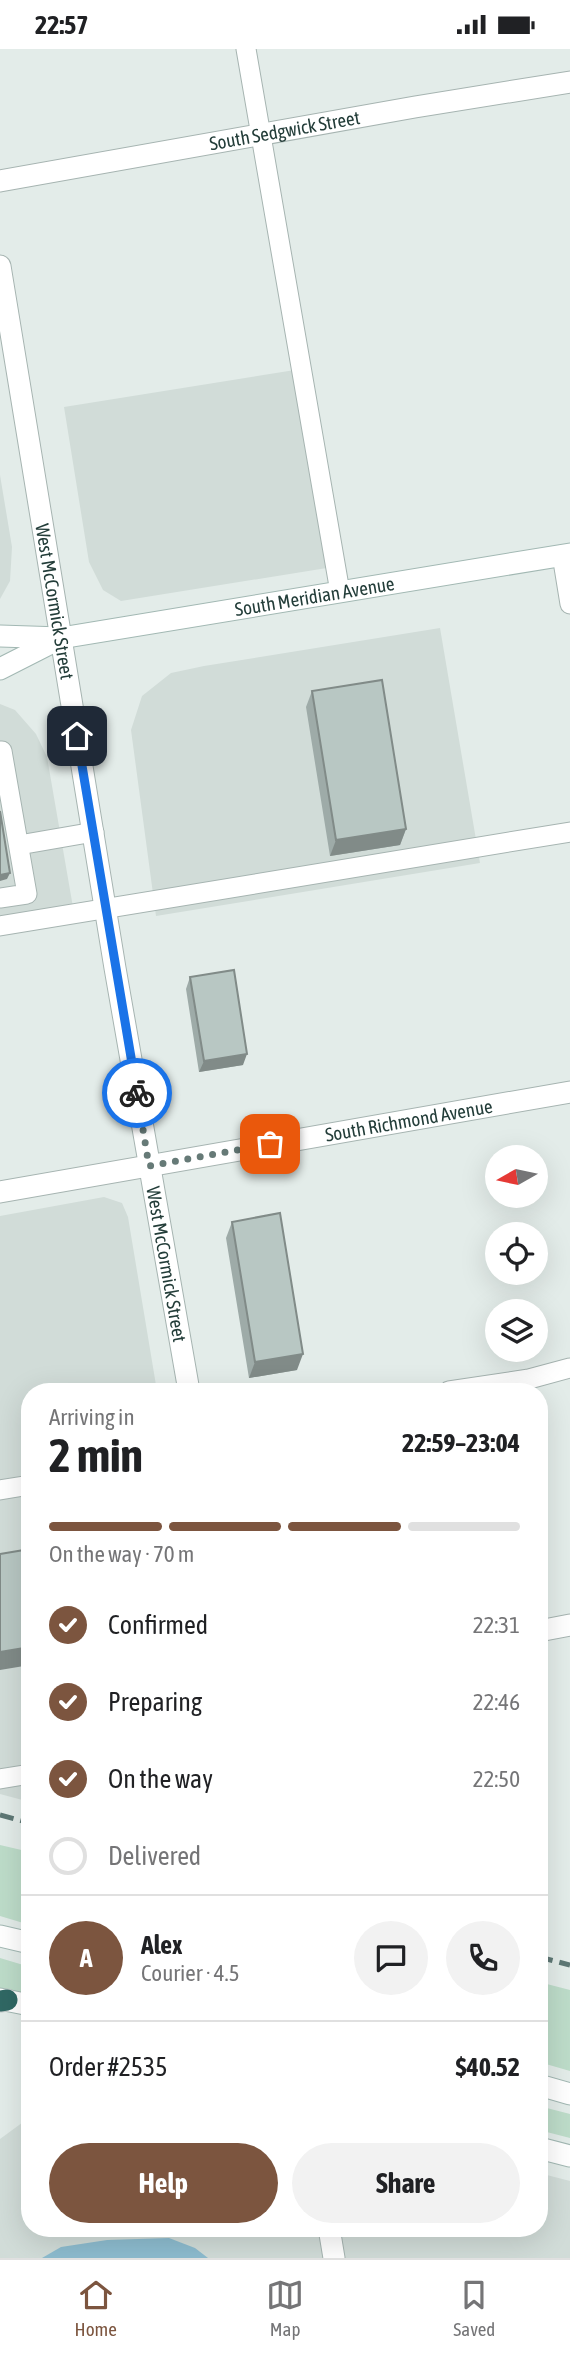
<!DOCTYPE html>
<meta charset="utf-8">
<style>
:root{--surface:#fff;--page:#f2f2f2;--text:#202124;--muted:#757577;--line:#e0e0e0;--accent:#7c553f}
body{margin:0;font-family:"Asap Condensed",sans-serif;background:var(--page);color:var(--text);height:100vh;display:flex;flex-direction:column;font-size:26px;white-space:nowrap}
*{box-sizing:border-box;margin:0}
p{font-size:23px;color:var(--muted)}
.icon{flex:none;width:38px;height:38px;fill:none;stroke:currentColor;stroke-width:2;stroke-linecap:round;stroke-linejoin:round}
.map{position:relative;flex:1;overflow:hidden}
.panel{position:absolute;left:21px;top:1334px;width:527px;height:854px;display:flex;flex-direction:column;background:var(--surface);border-radius:28px;box-shadow:0 7px 28px #0002}
.panel>*{flex:none}
.needle{width:46px;rotate:261deg}
.fabs{position:absolute;left:485px;top:1096px;display:grid;gap:14px}
.fabs a{display:grid;place-items:center;width:63px;height:63px;border-radius:50%;background:var(--surface);box-shadow:0 7px 28px #0002;font-size:35px}
.pin{position:absolute;display:grid;place-items:center;width:60px;height:60px;color:#fff;margin:-30px;border-radius:14px;box-shadow:0 4px 10px #0006}
.courier{position:absolute;display:grid;place-items:center;width:70px;height:70px;margin:-35px;border:5px solid #1a73e8;border-radius:50%;background:#fff;color:#222;box-shadow:0 2px 9px #0007}
.headline em{font-style:normal;font-weight:700}
.headline div{display:flex;flex-direction:column-reverse}
.headline{display:flex;align-items:center;justify-content:space-between;height:119px;padding:0 28px}
h1{font-size:46px;font-weight:700;line-height:52px}
.bar{display:grid;grid-template-columns:repeat(4,1fr);gap:10px 7px;align-content:center;height:84px;padding:0 28px}
.bar i{height:9px;border-radius:5px;background:var(--line)}
.bar .selected{background:var(--accent)}
.bar p{grid-column:span 4}
.line{display:flex;align-items:center;gap:18px;padding:0 28px;border-top:2px solid var(--line)}
.line div{flex:1}
.round{display:grid;place-items:center;flex:none;width:74px;height:74px;border-radius:37px;background:var(--page)}
ol{padding:0 28px;list-style:none}
li{display:flex;align-items:center;gap:21px;height:77px}
li p{margin-inline-start:auto}
li .icon{padding:7px;border-radius:50%;background:var(--accent);color:#fff;stroke-width:4}
li:last-child{color:var(--muted)}
li i{width:38px;height:38px;border:4px solid var(--line);border-radius:50%}
.action{display:flex;gap:14px;margin-top:auto;padding:14px 28px}
.action a{flex:1;height:80px;border-radius:42px;background:var(--accent);color:#fff;font-size:28px;font-weight:700;line-height:80px;text-align:center}
.action a+a{background:var(--page);color:var(--text)}
.status{display:flex;justify-content:space-between;align-items:center;height:49px;padding:0 35px;background:var(--surface);direction:ltr}
.status svg{height:19px;fill:currentColor}
.dock{display:flex;justify-content:space-around;align-items:center;height:98px;border-top:2px solid var(--line);background:var(--surface);font-size:19px;color:var(--muted)}
.dock a{display:grid;justify-items:center;gap:4px}
.dock .selected{color:var(--accent)}
.map>svg:first-child{display:block}
.built{fill:#d1dcd8}
.green{fill:#bddcc9}
.water{fill:#8dbccf}
.lines{fill:none;stroke-linecap:round;stroke-linejoin:round}
.service-casing{stroke:#a6b4b1;stroke-width:21}
.minor-casing{stroke:#a6b4b1;stroke-width:23}
.tertiary-casing{stroke:#a6b4b1;stroke-width:23}
.secondary-casing{stroke:#a2b8b3;stroke-width:23}
.motorway-casing{stroke:#c1c9c8;stroke-width:23}
.service{stroke:#fff;stroke-width:19}
.minor{stroke:#fff;stroke-width:21}
.tertiary{stroke:#fff;stroke-width:21}
.secondary{stroke:#fff;stroke-width:21}
.motorway{stroke:#306864;stroke-width:21}
.rail{stroke:#5e7875;stroke-width:5;stroke-dasharray:14 7;stroke-linecap:butt}
.wall{fill:#9eaba8}
.shaded-wall{fill:#818b88}
.building{fill:#b8c7c3;stroke:#818b88;stroke-width:2}
.done{stroke:#667a77;stroke-width:7;stroke-dasharray:0 12.6}
.route{stroke:#1a73e8;stroke-width:9}
.labels{text-anchor:middle;stroke-width:5;stroke-linejoin:round;paint-order:stroke}
.street-label{font-size:19px;fill:#233d39;stroke:#f3f9f7}
</style>
<div class="status"><b>22:57</b><svg viewBox="0 0 49 12"><path d="M0 12V9h3v3zM5 12V6h3v6zM10 12V3h3v9zM15 12V0h3v12zM26 1h20v11H26zM47 4h2v5h-2z"/></svg></div>
<div class="map">
<svg width="570" height="2209" viewBox="0 0 570 2209">
<rect width="100%" height="100%" fill="#e3ece9"/>
<path class="built" d="M301 320 333 518 121 552 103 541 89 513 64 358Z
M0 426 12 498 10 532 0 550Z
M440 579 480 814 156 867 131 681 142 647 171 624 204 617Z
M0 655 15 661 36 685 47 708 74 864 0 878Z
M104 1148 122 1154 128 1168 157 1342H30V1753L0 1745V1167Z
M30 2068V2179H539V2124L570 2132V2209H0V2090Z"/>
<path class="green" d="M0 1796 30 1803V1876L0 1867Z
M0 1909 30 1918V1949L0 1942Z
M539 1933 570 1941V2022L539 2013Z
M539 2057 570 2065V2089L539 2081Z"/>
<path class="water" d="M169 2189 195 2199 208 2209H42L61 2198 107 2191Z"/>
<g class="lines">
<defs>
<path id="service" d="M246 0 340 543
M562 506 570 555
M0 702H2L27 845 0 849
M19 796 94 783
M0 877 570 783
M449 1342 529 1330 570 1319
M0 1441 30 1436
M0 1730 30 1725"/>
<g id="minor">
<path id="s1" d="M0 132 415 58 570 33"/>
<path id="s2" d="M0 1143 570 1043"/>
<path d="M539 1582 570 1576"/>
<path d="M329 2179 334 2209"/>
</g>
<g id="tertiary">
<path id="s3" d="M0 217 115 919 189 1342"/>
</g>
<g id="secondary">
<path id="s4" d="M0 587 61 589 570 505"/>
<path d="M0 620 59 590"/>
<path d="M0 1887 30 1894"/>
<path d="M0 1950 30 1956"/>
<path d="M539 2036 570 2045"/>
<path d="M539 2099 570 2107"/>
</g>
<path id="motorway" d="M0 1952 7 1951"/>
</defs>
<use href="#service" class="service-casing"/>
<use href="#minor" class="minor-casing"/>
<use href="#tertiary" class="tertiary-casing"/>
<use href="#secondary" class="secondary-casing"/>
<use href="#motorway" class="motorway-casing"/>
<use href="#service" class="service"/>
<use href="#minor" class="minor"/>
<use href="#tertiary" class="tertiary"/>
<use href="#secondary" class="secondary"/>
<use href="#motorway" class="motorway"/>
<path class="rail" d="M0 1766 30 1774
M539 1908 570 1916"/>
</g>
<path class="wall" d="M312 642 406 780 400 796 330 807 306 658Z
M190 928 243 1016 199 1023 186 940Z
M232 1173 297 1321 249 1329 226 1189Z"/>
<path class="shaded-wall" d="M406 780 400 796 330 807 336 791Z
M10 824 7 830 0 832V826Z
M247 1005 243 1016 199 1023 204 1012Z
M303 1305 297 1321 249 1329 255 1313Z
M30 1598V1616L0 1621V1603Z"/>
<path class="building" d="M382 631 406 780 336 791 312 642Z
M0 762 10 824 0 826Z
M234 921 247 1005 204 1012 190 928Z
M280 1164 303 1305 255 1313 232 1173Z
M30 1500V1598L0 1603V1505Z"/>
<g class="lines">
<path class="done" d="M137 1044 149 1117 270 1095"/>
<path class="route" d="M77 687 137 1044"/>
</g>
<g class="labels">
<g class="street-label">
<text dy="7" stroke="none"><textPath href="#s1" startOffset="289">South Sedgwick Street</textPath></text>
<text dy="7" stroke="none"><textPath href="#s4" startOffset="318">South Meridian Avenue</textPath></text>
<text dy="7" stroke="none"><textPath href="#s3" startOffset="340">West McCormick Street</textPath></text>
<text dy="7" stroke="none"><textPath href="#s2" startOffset="415">South Richmond Avenue</textPath></text>
<text dy="7" stroke="none"><textPath href="#s3" startOffset="1012">West McCormick Street</textPath></text>
</g>
</g>
</svg>
<div class="fabs">
<a><svg class="needle" viewBox="-14 -14 28 28"><path d="M0-13l5 13h-10z" fill="#e53935"/><path d="M0 13l5-13h-10z" fill="#757577"/></svg></a>
<a><svg class="icon" aria-label="locate" viewBox="0 0 24 24"><circle cx="12" cy="12" r="6"/><path d="M12 2v4M12 18v4M2 12h4M18 12h4"/></svg></a>
<a><svg class="icon" aria-label="layers" viewBox="0 0 24 24"><path d="M12 4l9 5-9 5-9-5zM3 14l9 5 9-5"/></svg></a>
</div>
<div class="pin" style="left:270px;top:1095px;background:#ea580c"><svg class="icon" aria-label="bag" viewBox="0 0 24 24"><path d="M5 8h14l-1 12H6zM9 8a3 3 0 0 1 6 0"/></svg></div>
<div class="pin" style="left:77px;top:687px;background:#1f2937"><svg class="icon" aria-label="home" viewBox="0 0 24 24"><path d="M3 11l9-7 9 7M6 9v11h12V9"/></svg></div>
<div class="courier" style="left:137px;top:1044px"><svg class="icon" aria-label="bike" viewBox="0 0 24 24"><circle cx="6" cy="16" r="4"/><circle cx="18" cy="16" r="4"/><path d="M6 16l4-8h5l3 8M10 8l3 8H6M13 5h3"/></svg></div>
<section class="panel">
<div class="headline"><div><h1>2 min</h1><p>Arriving in</p></div><em>22:59–23:04</em></div>
<div class="bar"><i class="selected"></i><i class="selected"></i><i class="selected"></i><i></i><p>On the way · 70 m</p></div>
<ol>
<li><svg class="icon" aria-label="check" viewBox="0 0 24 24"><path d="M5 12l5 5 9-10"/></svg>Confirmed<p>22:31</p></li>
<li><svg class="icon" aria-label="check" viewBox="0 0 24 24"><path d="M5 12l5 5 9-10"/></svg>Preparing<p>22:46</p></li>
<li><svg class="icon" aria-label="check" viewBox="0 0 24 24"><path d="M5 12l5 5 9-10"/></svg>On the way<p>22:50</p></li>
<li><i></i>Delivered</li>
</ol>
<div class="line" style="height:126px"><b class="round" style="background:var(--accent);color:#fff">A</b><div><b>Alex</b><p>Courier · 4.5</p></div><a class="round"><svg class="icon" aria-label="chat" viewBox="0 0 24 24"><path d="M4 5h16v11H9l-5 4z"/></svg></a><a class="round"><svg class="icon" aria-label="phone" viewBox="0 0 24 24"><path d="M5 4h4l2 5-3 2q2 4 5 5l2-3 5 2v4C11 20 4 13 5 4z"/></svg></a></div>
<div class="line" style="height:91px"><div>Order #2535</div><b>$40.52</b></div>
<div class="action"><a>Help</a><a>Share</a></div>
</section>
</div>
<nav class="dock">
<a class="selected"><svg class="icon" aria-label="home" viewBox="0 0 24 24"><path d="M3 11l9-7 9 7M6 9v11h12V9"/></svg>Home</a>
<a><svg class="icon" aria-label="map" viewBox="0 0 24 24"><path d="M3 6l6-2 6 2 6-2v14l-6 2-6-2-6 2zM9 4v14M15 6v14"/></svg>Map</a>
<a><svg class="icon" aria-label="saved" viewBox="0 0 24 24"><path d="M7 4h10v16l-5-4-5 4z"/></svg>Saved</a>
</nav>
